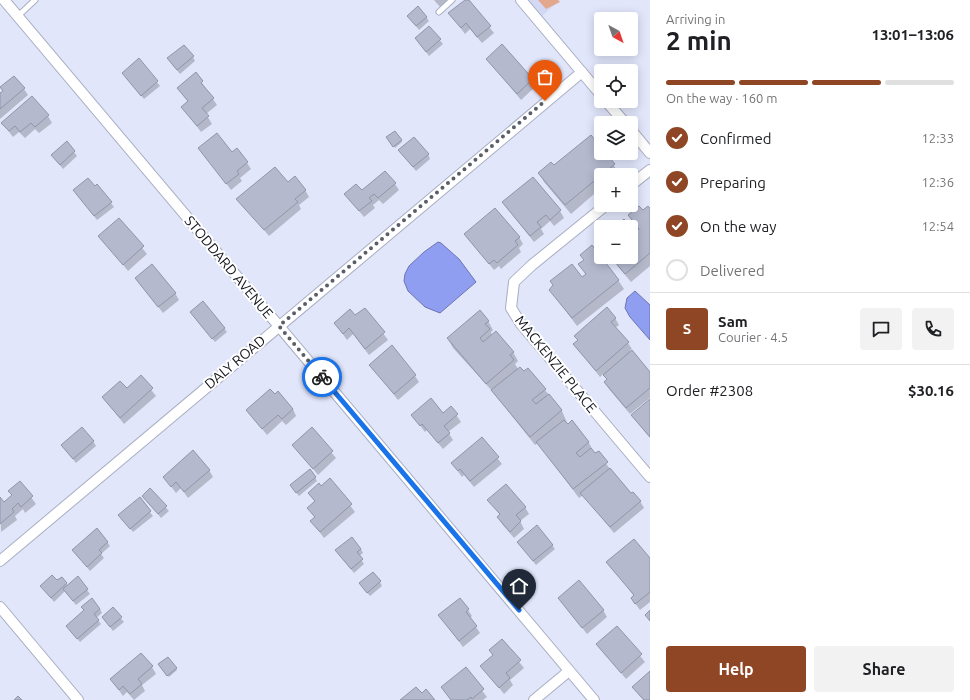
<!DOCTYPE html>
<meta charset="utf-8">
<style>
:root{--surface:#fff;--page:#f2f2f2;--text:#202124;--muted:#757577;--line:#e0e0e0;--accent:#8e4625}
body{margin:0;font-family:Ubuntu,sans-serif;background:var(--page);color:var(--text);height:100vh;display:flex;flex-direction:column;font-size:15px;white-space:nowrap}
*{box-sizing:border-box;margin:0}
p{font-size:13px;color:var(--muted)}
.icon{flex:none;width:22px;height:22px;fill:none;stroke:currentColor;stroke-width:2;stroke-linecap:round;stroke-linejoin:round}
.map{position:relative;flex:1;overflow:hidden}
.sheet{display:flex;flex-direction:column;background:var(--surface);width:320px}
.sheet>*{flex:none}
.needle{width:26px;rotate:140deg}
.fabs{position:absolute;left:594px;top:12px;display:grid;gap:8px}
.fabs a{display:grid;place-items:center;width:44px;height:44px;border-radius:4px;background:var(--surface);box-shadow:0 2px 10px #0003;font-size:20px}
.pin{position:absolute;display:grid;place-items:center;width:34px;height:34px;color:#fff;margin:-41px -17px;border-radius:50% 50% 50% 0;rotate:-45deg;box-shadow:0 0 4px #0007}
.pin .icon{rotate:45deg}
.courier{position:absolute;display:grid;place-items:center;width:40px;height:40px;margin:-20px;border:3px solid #1a73e8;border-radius:50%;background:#fff;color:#222;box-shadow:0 1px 5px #0007}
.head em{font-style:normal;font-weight:700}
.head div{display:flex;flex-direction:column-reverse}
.head{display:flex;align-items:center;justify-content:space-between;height:68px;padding:0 16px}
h1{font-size:26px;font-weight:700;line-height:30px}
.bar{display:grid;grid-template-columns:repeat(4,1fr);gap:6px 4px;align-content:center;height:48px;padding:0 16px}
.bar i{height:5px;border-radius:3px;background:var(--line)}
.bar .current{background:var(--accent)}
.bar p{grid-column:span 4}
.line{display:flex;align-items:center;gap:10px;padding:0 16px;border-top:1px solid var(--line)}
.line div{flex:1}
.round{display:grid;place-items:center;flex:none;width:42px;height:42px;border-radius:4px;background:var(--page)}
ol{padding:0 16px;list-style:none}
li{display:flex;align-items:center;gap:12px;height:44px}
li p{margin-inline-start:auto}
li .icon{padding:4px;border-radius:50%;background:var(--accent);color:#fff;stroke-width:4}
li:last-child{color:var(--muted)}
li i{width:22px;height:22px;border:2px solid var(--line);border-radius:50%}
.cta{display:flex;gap:8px;margin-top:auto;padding:8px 16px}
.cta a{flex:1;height:46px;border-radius:4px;background:var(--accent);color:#fff;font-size:16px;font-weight:700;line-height:46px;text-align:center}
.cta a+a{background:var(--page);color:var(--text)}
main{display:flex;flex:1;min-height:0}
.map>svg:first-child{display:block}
.built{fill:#d3d9f5}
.green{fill:#e3a78e}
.water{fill:#909ef1;stroke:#6a75b1}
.shadow{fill:#0003}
.building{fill:#b5b9ce;stroke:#9095a8}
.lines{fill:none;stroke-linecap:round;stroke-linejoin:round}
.service-casing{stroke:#a9aec2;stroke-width:7}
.minor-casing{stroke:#a9aec2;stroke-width:12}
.service{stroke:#fff;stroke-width:5}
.minor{stroke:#fff;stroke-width:10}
.done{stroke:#5a5e69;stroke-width:4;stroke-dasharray:0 7.2}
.route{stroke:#1a73e8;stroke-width:5}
.labels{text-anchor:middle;stroke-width:4;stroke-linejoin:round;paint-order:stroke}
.street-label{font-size:14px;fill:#12141b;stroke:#fff}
</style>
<main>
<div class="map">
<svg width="650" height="700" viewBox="0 0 650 700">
<rect width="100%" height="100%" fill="#e1e6fb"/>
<path class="built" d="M529 0H560L542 16Z"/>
<path class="green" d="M538 0H558L560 2 546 9Z"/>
<path class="water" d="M438 242 441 243 459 259 476 282 440 313 425 307 408 291 404 281 405 274 409 266 424 252Z
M635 291 650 305V340L630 317 625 308 627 298Z"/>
<path class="shadow" d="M434 0H449L440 7Z
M466 0H468L494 33 482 43 470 29 465 34 450 14Z
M408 16 426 17 429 21 419 30Z
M429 27 443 44 429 56 416 38Z
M502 45 536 86 521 100 487 59Z
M193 57 195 61 180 74 171 63Z
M139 60 160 86 144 99 126 77Z
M196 74 217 105 206 114 212 124 201 132 182 107 188 102 178 88Z
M24 89 28 95 0 119V95Z
M48 116 52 123 39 133 35 129 25 138 19 132 13 137 2 123Z
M388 139 401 140 402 142 395 148Z
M67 143 77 156 63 169 52 155Z
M200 148 232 153 247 163 251 169 240 178 242 181 231 190Z
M601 149V153H605L619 173 617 175H601V188L571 214 544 182 539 173Z
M402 154H428L430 159 416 171Z
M287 184 305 190 309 197 299 205 301 209 269 236 238 199Z
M395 184 399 190 383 204 379 200 373 205 375 208 364 217 346 195Z
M97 185 114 207 97 220 77 194Z
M503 203 560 211 564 218 554 226 550 221 541 229 544 234 534 242Z
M650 210V266L631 282 610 257H631V229L635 234 639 231 629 216Z
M119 219 147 254 128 271 100 236Z
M466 235 519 237 523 244 519 248 521 252 501 269 499 266 494 270Z
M580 264 618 280 624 289 577 326 550 290 582 279 586 275Z
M136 279 175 293 179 300 163 313Z
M365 309 388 340 369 355 353 334 347 340 335 323 355 317Z
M194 317 224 328 227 332 215 342Z
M615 318 619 325 615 328 628 343 632 349 630 350 650 373V398L630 414 609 389 605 383 607 380 603 374 600 377 575 345 578 341 575 336Z
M488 321 493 330 491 332 492 336 513 352 518 361 515 364 518 369 545 390 562 411 568 425 572 422 589 443 595 454 598 452 612 472 631 494 640 501 644 508 614 533 583 495 579 498 538 443 535 445 493 392 453 348 448 339Z
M370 365 415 376 419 382 398 400Z
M141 377 156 396 124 424 103 397 126 389Z
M650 401V438L632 416Z
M451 407 461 422 448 432 453 440 443 449 427 430 425 432 412 415 443 414Z
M293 409 296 416 286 425 282 421 267 435 247 410Z
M312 429 336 458 318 475 294 445Z
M482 438 502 464 474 487 464 475 462 477 452 463Z
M93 441 96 446 76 463 62 446Z
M209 470 213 477 188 498 181 488 176 493 164 477Z
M315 477 317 481 299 496 294 490Z
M330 479 355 512 324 538 312 522 315 518 308 508 315 502 309 493 321 487Z
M20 482 36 504 25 513 23 509 15 516 17 520 1 532 0 498 4 503 12 496 10 491Z
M150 490 169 511 161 518 143 496Z
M139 499 153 516 133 532 119 515Z
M489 500 525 507 529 514 520 521 524 529 514 538 502 524 498 517 500 515Z
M107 542 110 546 101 554 104 558 90 571 73 550Z
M552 545 555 549 536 565 521 546Z
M361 549 363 553 359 556 364 564 354 573 336 551Z
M650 560V602L640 610 632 599 634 596 608 562Z
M62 578 68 586 78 578 90 594 76 605 65 591 54 602 41 586 57 582Z
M380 582 382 586 370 596 363 588Z
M559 598 603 610 607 617 587 634Z
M460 599 468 610 472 616 470 618 480 633 463 647 440 616Z
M100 609 102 613 96 618 101 624 80 642 67 626Z
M113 609 124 622 113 631 103 618Z
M617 627 645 662 626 679 597 644Z
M502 641 524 668 510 680 513 685 504 694 482 666 493 656Z
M161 666 176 668 177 670 169 677Z
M152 667 156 674 142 685 145 691 134 700 127 692 123 696 111 679Z
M465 668 487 697 483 700H451L442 688Z
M650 672V700H643L633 687Z"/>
<path class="building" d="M465 0H469L491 26 477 37 466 23 461 28 448 13Z
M418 6 427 17 416 26 407 16Z
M429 26 441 39 426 52 415 38Z
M502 44 533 79 517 94 486 59Z
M184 45 194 56 177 70 167 58Z
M139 58 158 81 141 96 122 73Z
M196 72 203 81 201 83 214 98 202 108 209 116 197 126 181 107 188 101 177 88Z
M14 76 25 88 0 109V93L3 91 0 87Z
M32 96 49 115 35 127 31 123 20 132 15 126 9 131 1 123Z
M395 131 402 140 393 147 386 137Z
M217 133 232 152 237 148 248 162 237 171 239 174 226 184 198 148Z
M591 135 601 147V153H606L615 164 565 205 538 173 551 162 554 165Z
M414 137 429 154 413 167 398 150Z
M67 141 75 151 60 165 51 155Z
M275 167 288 182 295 176 306 190 295 199 298 202 264 230 236 199Z
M385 171 396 183 378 198 374 194 369 198 372 201 359 211 344 194 356 184 362 190Z
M533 177 561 210 550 220 546 215 537 222 541 227 530 236 502 202Z
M88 178 95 186 97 184 112 202 94 216 73 190Z
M639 206 643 210 648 206 650 208V253L625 274 611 257H631V228L635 233 639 229 628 215Z
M495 208 520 237 515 241 518 245 497 263 494 260 489 264 464 234Z
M119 218 144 246 123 265 98 236Z
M624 219 631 227H615Z
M592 245 619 280 572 318 549 290 553 285 550 281 572 264 582 277 586 274 578 264 584 260 580 255Z
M152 264 176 293 158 307 135 278Z
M203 301 225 328 212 339 190 312Z
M607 307 616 318 611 322 629 342 596 371 573 344 578 340 574 336Z
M365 308 385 332 365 349 349 328 343 334 334 323 350 309 355 315Z
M480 310 489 321 485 324 490 329 480 338 483 342 496 331 514 352 510 355 514 360 486 384 447 338Z
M392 345 416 375 394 394 369 365Z
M632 350 650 372V388L626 408 604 382 607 379 603 375Z
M520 367 524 371 528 368 546 389 532 400 536 404 549 394 562 410 530 437 491 390Z
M141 375 153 388 120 418 102 397 120 381 127 388Z
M270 389 275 394 278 391 293 409 282 419 278 415 262 429 246 410Z
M431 398 443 413 451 406 458 414 444 426 450 433 438 443 422 424 420 426 411 415Z
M650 399V437L631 415Z
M564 420 568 424 572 420 589 442 576 453 580 457 591 448 595 453 599 451 608 462 573 489 536 442Z
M82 427 94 441 73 459 61 445Z
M312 427 333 451 313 469 292 445Z
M482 437 499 457 470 481 460 469 458 471 451 463Z
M193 450 210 470 184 492 176 482 171 487 163 477Z
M610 468 631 493 633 492 641 501 610 527 580 493Z
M310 469 316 477 296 493 290 485Z
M330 478 352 504 320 532 310 521 315 517 307 508 315 501 308 493 319 483 321 486Z
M20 481 33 496 21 507 18 503 12 509 14 512 0 524V497L4 502 12 495 8 491Z
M506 484 526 507 516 515 521 521 510 532 497 517 500 514 487 500Z
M150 488 167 506 158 514 142 496Z
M140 497 151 511 130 529 118 515Z
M537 525 553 545 533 561 517 542Z
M97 528 108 542 99 550 102 553 87 567 72 550Z
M352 537 361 549 357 552 363 559 351 569 335 550Z
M634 539 650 558V592L635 604 631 598 634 595 606 562Z
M373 572 381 581 367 593 359 583Z
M52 575 57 580 62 577 67 583 51 598 40 586Z
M78 576 88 589 73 601 63 589Z
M579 580 604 610 582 628 558 598Z
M92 598 100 609 94 614 99 620 77 639 66 626 84 610 81 607Z
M460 598 469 609 466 612 477 626 459 641 438 615Z
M113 607 122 617 110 627 102 617Z
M650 610V621L645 615Z
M617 626 642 654 621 673 596 644Z
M502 639 521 660 506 673 510 678 499 688 480 666 493 655 489 650Z
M141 653 153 666 138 679 142 684 130 694 123 686 119 690 110 679Z
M168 657 177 668 167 676 158 664Z
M466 667 484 689 472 699 471 697 467 700H451L441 687Z
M650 671V700H644L632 687Z
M416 687 422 693 426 689 435 700H400Z
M18 696 22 700H14Z"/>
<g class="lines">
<defs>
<path id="service" d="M439 12 452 0
M18 16 35 0"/>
<path id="minor" d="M4 0 594 700
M521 0 601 95
M606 101 625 123
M631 130 650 153
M631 185 650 170
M606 205 532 265 514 282 511 308 521 324 650 477
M0 561 582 72
M0 607 78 700
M534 700 569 671"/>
</defs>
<use href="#service" class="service-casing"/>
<use href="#minor" class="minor-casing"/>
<use href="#service" class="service"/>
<use href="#minor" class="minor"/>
</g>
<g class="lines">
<path class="done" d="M322 377 279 326 545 101"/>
<path class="route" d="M322 377 519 610"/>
</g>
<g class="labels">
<g class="street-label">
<text transform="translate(229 267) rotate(50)" y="5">STODDARD AVENUE</text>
<text transform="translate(235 362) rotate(-40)" y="5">DALY ROAD</text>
<text transform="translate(556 364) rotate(51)" y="5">MACKENZIE PLACE</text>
</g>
</g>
</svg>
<div class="fabs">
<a><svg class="needle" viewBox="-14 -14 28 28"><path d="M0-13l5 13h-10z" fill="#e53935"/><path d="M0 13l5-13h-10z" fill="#757577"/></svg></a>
<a><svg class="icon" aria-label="locate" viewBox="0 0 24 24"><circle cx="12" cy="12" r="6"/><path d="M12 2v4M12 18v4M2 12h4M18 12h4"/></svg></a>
<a><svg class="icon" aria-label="layers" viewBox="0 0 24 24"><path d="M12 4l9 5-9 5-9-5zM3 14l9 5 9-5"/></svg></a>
<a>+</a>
<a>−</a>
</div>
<div class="pin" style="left:545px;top:101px;background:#ea580c"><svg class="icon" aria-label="bag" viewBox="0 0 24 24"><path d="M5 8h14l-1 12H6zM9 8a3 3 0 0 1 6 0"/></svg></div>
<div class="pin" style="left:519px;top:610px;background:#1f2937"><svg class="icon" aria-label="home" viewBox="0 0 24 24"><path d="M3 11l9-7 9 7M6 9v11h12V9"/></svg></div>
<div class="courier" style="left:322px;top:377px"><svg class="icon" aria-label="bike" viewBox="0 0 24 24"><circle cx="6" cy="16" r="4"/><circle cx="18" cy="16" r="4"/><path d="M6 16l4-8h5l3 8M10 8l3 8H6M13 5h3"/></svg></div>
</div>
<section class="sheet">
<div class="head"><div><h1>2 min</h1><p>Arriving in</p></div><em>13:01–13:06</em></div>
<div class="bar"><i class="current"></i><i class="current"></i><i class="current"></i><i></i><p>On the way · 160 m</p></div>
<ol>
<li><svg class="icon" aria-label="check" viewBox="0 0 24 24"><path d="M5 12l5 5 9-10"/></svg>Confirmed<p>12:33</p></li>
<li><svg class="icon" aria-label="check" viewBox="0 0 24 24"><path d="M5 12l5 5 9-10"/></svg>Preparing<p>12:36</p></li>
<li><svg class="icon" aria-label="check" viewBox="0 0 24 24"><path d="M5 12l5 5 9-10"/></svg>On the way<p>12:54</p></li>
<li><i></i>Delivered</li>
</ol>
<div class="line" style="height:72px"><b class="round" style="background:var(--accent);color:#fff">S</b><div><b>Sam</b><p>Courier · 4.5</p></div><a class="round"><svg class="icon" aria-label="chat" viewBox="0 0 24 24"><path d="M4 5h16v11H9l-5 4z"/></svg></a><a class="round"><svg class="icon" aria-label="phone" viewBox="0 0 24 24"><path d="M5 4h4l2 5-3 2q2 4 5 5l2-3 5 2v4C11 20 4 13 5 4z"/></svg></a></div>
<div class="line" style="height:52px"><div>Order #2308</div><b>$30.16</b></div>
<div class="cta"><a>Help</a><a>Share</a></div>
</section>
</main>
